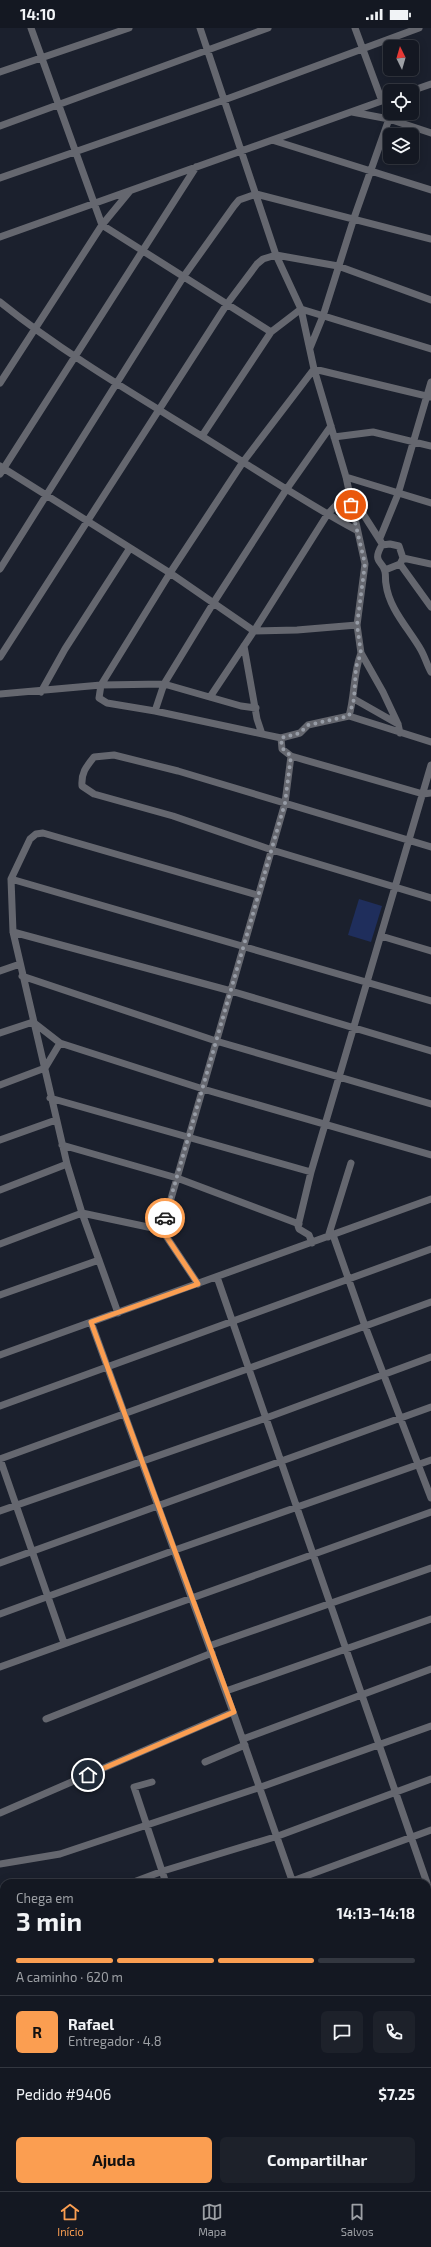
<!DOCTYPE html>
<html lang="pt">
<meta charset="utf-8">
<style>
:root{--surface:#141822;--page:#1d212a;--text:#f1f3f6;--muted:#9da0a5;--line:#333740;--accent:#fb9e51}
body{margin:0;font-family:"Exo 2",sans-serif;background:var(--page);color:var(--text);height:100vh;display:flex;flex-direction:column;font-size:15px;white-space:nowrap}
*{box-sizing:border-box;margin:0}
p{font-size:13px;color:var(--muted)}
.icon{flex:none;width:22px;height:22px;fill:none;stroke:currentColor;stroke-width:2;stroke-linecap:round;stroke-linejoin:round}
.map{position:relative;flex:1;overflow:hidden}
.panel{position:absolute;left:0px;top:1851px;width:431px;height:312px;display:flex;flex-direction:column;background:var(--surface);border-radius:12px 12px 0 0;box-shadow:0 2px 10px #0003,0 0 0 1px var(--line)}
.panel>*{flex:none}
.needle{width:26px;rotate:355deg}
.fabs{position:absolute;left:383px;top:12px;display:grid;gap:8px}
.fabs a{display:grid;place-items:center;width:36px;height:36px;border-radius:6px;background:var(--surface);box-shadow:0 2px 10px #0003,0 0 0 1px var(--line);font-size:20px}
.pin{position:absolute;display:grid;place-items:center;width:34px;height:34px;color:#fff;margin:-17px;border:2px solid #fff;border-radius:50%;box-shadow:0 1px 4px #0007}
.courier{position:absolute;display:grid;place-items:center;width:40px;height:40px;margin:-20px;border:3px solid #fb9e51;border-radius:50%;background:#fff;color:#222;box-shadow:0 1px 5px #0007}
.overview em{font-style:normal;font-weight:700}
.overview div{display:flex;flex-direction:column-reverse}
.overview{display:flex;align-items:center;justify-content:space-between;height:68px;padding:0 16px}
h1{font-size:26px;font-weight:700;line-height:30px}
.bar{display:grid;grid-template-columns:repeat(4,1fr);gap:6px 4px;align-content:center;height:48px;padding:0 16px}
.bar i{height:5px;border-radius:3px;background:var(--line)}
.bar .active{background:var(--accent)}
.bar p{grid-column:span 4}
.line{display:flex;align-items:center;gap:10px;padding:0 16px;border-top:1px solid var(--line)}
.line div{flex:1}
.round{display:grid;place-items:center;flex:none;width:42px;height:42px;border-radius:6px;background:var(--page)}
.cta{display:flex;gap:8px;margin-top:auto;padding:8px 16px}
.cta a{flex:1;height:46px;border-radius:6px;background:var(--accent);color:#111;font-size:16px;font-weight:700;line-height:46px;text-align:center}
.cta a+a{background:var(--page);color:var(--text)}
.status{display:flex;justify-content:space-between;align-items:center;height:28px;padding:0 20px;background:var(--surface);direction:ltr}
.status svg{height:11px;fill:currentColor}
.dock{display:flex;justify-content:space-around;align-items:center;height:56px;border-top:1px solid var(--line);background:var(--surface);font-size:11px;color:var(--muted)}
.dock a{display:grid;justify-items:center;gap:2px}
.dock .active{color:var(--accent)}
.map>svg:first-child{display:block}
.pitch{fill:#1f2e5c}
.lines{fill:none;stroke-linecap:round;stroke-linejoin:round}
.street{stroke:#65676f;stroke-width:7}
.done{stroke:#979ca6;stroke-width:4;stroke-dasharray:0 7.2}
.route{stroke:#fb9e51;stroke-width:5}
</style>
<div class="status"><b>14:10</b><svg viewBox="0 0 49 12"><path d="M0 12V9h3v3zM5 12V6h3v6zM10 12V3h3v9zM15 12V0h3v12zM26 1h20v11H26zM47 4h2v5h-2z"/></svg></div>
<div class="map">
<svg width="431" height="2163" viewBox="0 0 431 2163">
<rect width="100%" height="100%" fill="#1b202d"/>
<path class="pitch" d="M359 871 382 878 371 914 348 907Z"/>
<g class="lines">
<path class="street" d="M31 0 102 197 271 304
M200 0 276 227 301 281 314 341 346 449 365 536 357 597 361 625 383 664 398 696 400 705
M355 0 382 73
M0 44 129 0
M411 63 431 56
M352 84 389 91 431 105
M0 98 268 0
M272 112 431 162
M0 150 224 72 419 0
M0 209 390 70
M0 274C62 324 132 365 200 407 252 439 302 473 356 502
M310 320 323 288 354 190 389 91
M0 355 102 197 130 163
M202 408 271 304 301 281 431 321
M334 409 373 404 431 418
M0 438 170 545 254 603 297 602 357 597
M0 446 196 139
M346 449 431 475
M351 467 381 514
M380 510 398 466 431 354
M403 530 431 536
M400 536 431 579
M0 541 184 248 234 178 239 172 256 166 431 211
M385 542 400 536 403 530 399 518 390 516 382 517C371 535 384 533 385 544 386 548 385 552 386 556 389 581 409 601 421 622 425 629 427 637 431 644
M244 618 257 691 262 706
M0 629 227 276 257 236 263 231 276 227 338 238 431 272
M41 664 65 621 130 520
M0 666 101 657 164 656 241 678 256 680
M210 669 254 603 327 487 348 464
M354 671 398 696
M155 683 164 656 214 574 286 462 331 398
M349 688C355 667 353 646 361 625
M281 710 155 683 107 675 99 670 101 657 170 545 243 434 314 341 431 369
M291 728 423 766 431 765
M431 819 178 743 114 727 94 729C86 739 81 745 82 758L94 766 173 788 272 822 431 870
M11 851 431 973
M13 904 231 963 431 1023
M381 908 431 923
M0 943 20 936
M22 948 216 1013 431 1076
M0 1005 33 994 60 1015 203 1061 431 1127
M0 1057 45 1040 60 1015
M50 1070 311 1144
M0 1112 56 1092
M62 1117 177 1150 299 1196
M0 1162 67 1136
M333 1207 365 1298 431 1470
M328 1209 351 1135
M312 1215 309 1207 299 1201 298 1198 311 1144 431 737
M0 1216 82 1185 162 1202
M217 1249 427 1855
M198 1256 162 1202 285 775 291 728 282 721 281 710 300 705 308 697 349 688 431 714
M0 1267 99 1232
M118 1285 82 1185 67 1136 13 904 11 851 30 811 36 806 43 805 257 867
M91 1294 233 1684 293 1855
M0 1327 431 1171
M0 1378 431 1221
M0 1483 266 1390 431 1329
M0 1535 431 1379
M0 1586 175 1522 431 1432
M64 1615 0 1431 431 1274
M209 1618 431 1540
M0 1639 431 1484
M226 1663 431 1591
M46 1691 212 1625
M243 1711 431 1641
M205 1734 245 1717
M152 1754 134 1759 166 1855
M0 1785 233 1684
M0 1836 60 1826 261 1759 431 1698
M131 1855 163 1843 278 1808 431 1751
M287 1855 431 1802
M427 1856 431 1867
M0 1905 4 1903
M427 1910 431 1909
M0 1958 4 1956
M427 1962 431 1961
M0 2007 4 2006
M427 2014 431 2013
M0 2063 4 2061
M427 2066 431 2064
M0 2112 4 2111
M427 2119 431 2117
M0 2135 4 2146
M178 2159 179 2163
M217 2159 218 2163
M268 2159 270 2163
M402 2159 404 2163
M13 2163 25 2159
M137 2163 147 2159
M300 2163 311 2159"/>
</g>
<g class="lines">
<path class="done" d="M165 1190 285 775 291 728 282 720 281 710 300 705 308 697 349 688 354 671 356 639 361 625 357 597 365 536 351 477"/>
<path class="route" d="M88 1747 234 1684 91 1294 198 1256 162 1202 165 1190"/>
</g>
</svg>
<div class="fabs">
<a><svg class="needle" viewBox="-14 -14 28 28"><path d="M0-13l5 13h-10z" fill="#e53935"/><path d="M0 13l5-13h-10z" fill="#9da0a5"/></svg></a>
<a><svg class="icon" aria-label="locate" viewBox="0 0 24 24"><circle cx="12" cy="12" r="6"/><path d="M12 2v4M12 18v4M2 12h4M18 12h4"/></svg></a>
<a><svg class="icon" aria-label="layers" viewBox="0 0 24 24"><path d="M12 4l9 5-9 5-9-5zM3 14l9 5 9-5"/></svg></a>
</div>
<div class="pin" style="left:351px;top:477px;background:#ea580c"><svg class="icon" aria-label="bag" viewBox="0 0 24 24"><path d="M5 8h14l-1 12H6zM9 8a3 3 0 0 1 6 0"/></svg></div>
<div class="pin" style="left:88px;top:1747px;background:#1f2937"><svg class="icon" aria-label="home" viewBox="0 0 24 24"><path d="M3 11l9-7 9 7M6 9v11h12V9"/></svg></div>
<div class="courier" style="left:165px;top:1190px"><svg class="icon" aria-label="car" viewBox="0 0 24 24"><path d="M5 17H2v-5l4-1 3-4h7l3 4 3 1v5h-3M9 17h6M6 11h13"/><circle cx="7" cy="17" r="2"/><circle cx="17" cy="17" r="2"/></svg></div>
<section class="panel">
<div class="overview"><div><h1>3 min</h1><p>Chega em</p></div><em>14:13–14:18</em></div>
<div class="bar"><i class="active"></i><i class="active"></i><i class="active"></i><i></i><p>A caminho · 620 m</p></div>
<div class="line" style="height:72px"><b class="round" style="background:var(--accent);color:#111">R</b><div><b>Rafael</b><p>Entregador · 4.8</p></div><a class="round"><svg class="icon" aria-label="chat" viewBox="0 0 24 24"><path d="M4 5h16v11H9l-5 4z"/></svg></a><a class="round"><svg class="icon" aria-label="phone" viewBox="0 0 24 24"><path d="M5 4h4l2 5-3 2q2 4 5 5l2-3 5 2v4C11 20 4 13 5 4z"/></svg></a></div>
<div class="line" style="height:52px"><div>Pedido #9406</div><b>$7.25</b></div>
<div class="cta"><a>Ajuda</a><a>Compartilhar</a></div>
</section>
</div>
<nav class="dock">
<a class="active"><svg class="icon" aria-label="home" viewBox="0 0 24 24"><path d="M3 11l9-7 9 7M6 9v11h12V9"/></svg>Início</a>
<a><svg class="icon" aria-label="map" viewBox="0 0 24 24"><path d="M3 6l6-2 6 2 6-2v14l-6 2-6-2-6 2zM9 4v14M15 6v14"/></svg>Mapa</a>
<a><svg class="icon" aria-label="saved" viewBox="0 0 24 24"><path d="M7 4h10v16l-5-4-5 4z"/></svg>Salvos</a>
</nav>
